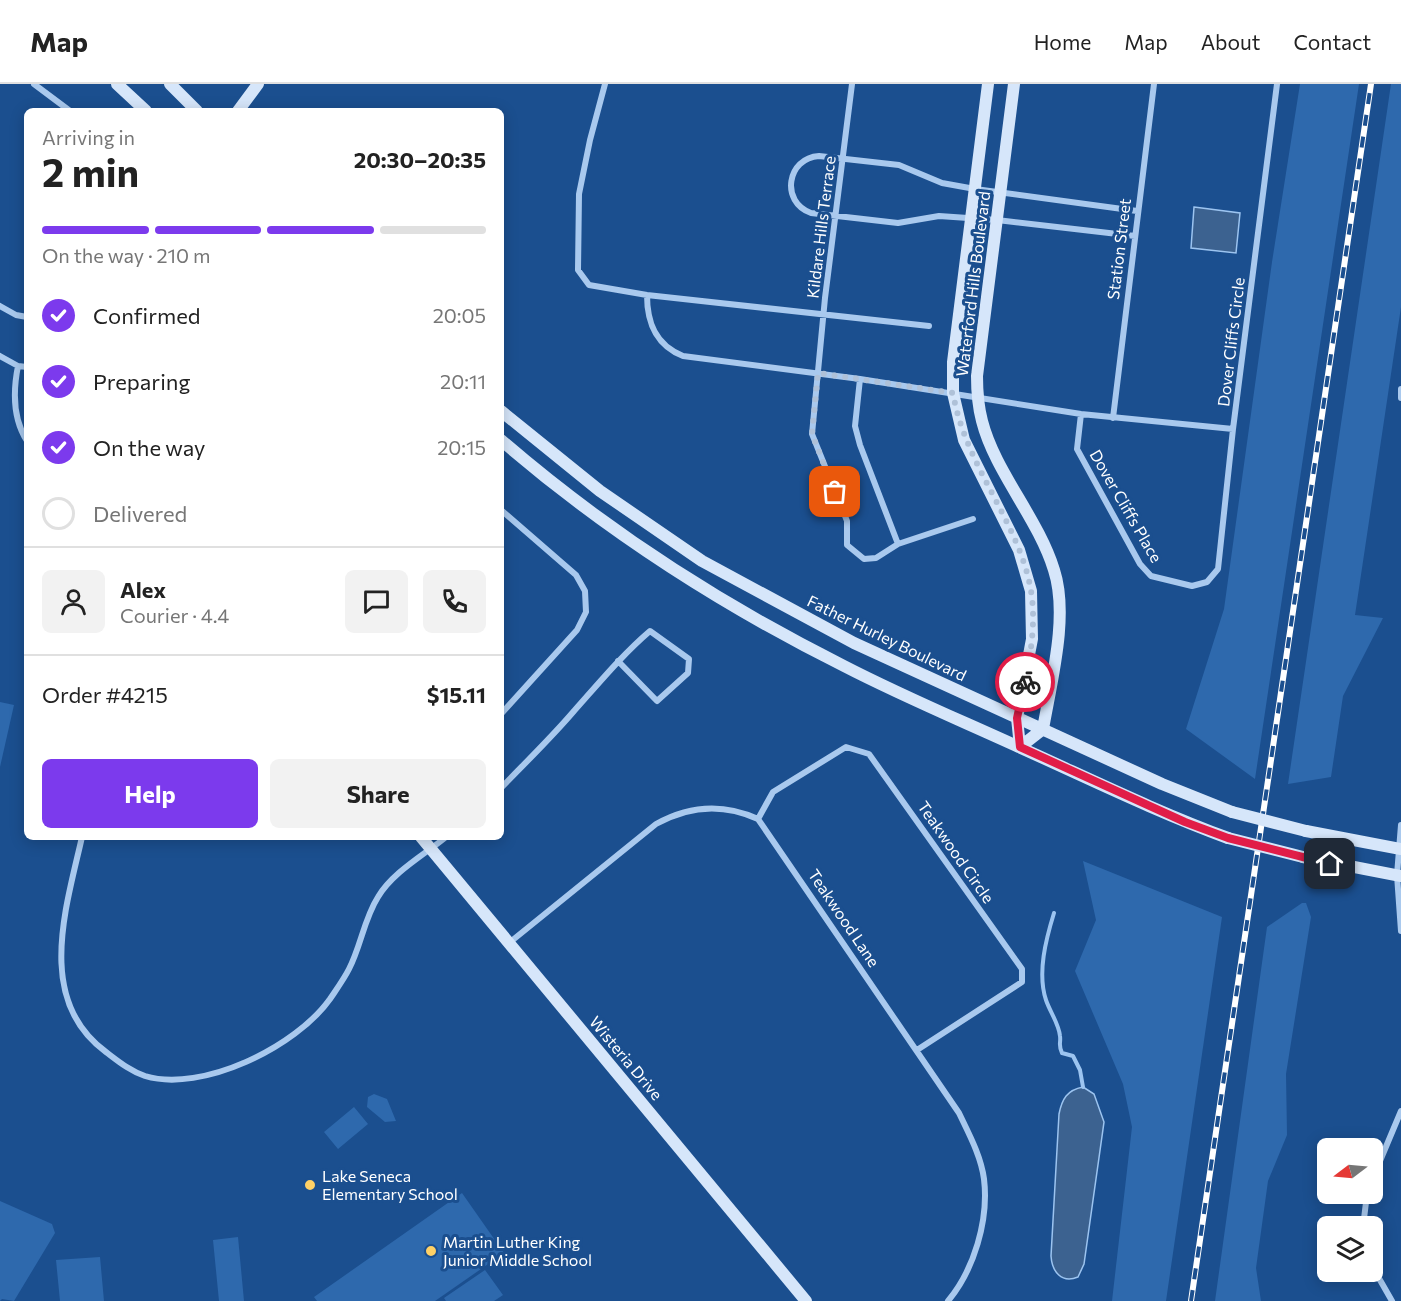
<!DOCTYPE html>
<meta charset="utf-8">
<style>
:root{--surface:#fff;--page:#f2f2f2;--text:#222;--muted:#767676;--line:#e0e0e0;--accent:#7c3aed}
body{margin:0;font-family:Commissioner,sans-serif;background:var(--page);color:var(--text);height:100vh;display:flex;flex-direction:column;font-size:22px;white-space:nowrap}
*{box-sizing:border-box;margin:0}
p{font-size:20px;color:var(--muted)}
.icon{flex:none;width:33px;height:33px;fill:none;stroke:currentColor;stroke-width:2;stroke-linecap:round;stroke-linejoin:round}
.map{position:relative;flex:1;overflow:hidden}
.panel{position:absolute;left:24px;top:24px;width:480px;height:732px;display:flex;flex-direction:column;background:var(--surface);border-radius:9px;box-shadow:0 3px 15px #0003}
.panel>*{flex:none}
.needle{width:39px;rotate:254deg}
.fabs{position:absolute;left:1317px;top:1054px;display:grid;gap:12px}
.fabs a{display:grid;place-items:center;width:66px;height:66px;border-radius:9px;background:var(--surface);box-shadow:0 3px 15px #0003;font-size:30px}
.pin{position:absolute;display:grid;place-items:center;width:51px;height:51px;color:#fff;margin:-26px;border-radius:12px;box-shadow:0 3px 9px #0006}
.courier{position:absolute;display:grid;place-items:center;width:60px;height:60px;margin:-30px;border:4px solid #e11d48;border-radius:50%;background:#fff;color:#222;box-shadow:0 2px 8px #0007}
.overview em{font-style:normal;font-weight:700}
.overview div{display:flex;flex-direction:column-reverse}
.overview{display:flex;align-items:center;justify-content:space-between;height:102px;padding:0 18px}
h1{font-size:39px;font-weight:700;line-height:45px}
.bar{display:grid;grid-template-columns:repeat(4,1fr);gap:9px 6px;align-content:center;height:72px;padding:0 18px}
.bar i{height:8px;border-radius:4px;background:var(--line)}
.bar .on{background:var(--accent)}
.bar p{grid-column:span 4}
.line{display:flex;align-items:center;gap:15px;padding:0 18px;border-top:2px solid var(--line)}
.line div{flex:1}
.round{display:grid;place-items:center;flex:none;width:63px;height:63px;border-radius:9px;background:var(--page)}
ol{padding:0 18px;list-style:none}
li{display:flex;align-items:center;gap:18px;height:66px}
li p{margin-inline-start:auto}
li .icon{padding:6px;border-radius:50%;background:var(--accent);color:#fff;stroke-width:4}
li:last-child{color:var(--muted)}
li i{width:33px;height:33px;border:3px solid var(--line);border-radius:50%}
.primary-button{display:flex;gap:12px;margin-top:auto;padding:12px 18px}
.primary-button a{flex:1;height:69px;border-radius:9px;background:var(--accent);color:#fff;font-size:24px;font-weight:700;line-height:69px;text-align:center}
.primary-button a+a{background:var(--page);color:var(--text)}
header{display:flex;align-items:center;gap:36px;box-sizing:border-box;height:84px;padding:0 30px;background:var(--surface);border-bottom:2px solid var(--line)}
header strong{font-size:28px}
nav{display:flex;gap:33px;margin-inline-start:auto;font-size:21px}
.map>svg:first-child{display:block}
.green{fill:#2e69ad}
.water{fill:#3c6290;stroke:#9cc4f0;stroke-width:1.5}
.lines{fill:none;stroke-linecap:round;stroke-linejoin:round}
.stream{stroke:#9cc4f0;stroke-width:4}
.street{stroke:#a9c9ee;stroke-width:6}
.secondary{stroke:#d6e6fa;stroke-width:12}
.rail-casing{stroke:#fff;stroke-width:6}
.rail{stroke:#1b4f8f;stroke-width:4;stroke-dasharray:11;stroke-linecap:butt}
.secondary-bridge{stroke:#d6e6fa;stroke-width:12}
.done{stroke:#afc1d8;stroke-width:6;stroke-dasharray:0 10.8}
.route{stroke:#e11d48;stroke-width:8}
.poi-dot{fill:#ffd166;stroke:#1b4f8f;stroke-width:2}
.labels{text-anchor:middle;stroke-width:6;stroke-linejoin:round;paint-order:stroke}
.street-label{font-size:16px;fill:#fff;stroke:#1b4f8f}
.poi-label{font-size:16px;fill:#fff;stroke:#1b4f8f;text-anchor:start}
</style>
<header>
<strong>Map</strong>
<nav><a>Home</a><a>Map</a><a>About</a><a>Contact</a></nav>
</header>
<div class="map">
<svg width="1401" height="1217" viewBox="0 0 1401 1217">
<rect width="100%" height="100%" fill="#1b4f8f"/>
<path class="green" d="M1300 0H1359L1255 695 1186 645 1224 525 1272 178Z
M1391 0H1401V223L1355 531 1383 534 1343 612 1331 693 1288 700Z
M0 618 14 621 0 683Z
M1083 777 1222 833 1166 1217H1112L1132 1043 1123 1000 1075 887 1096 836Z
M1302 819H1306L1311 833 1286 990 1287 1051 1268 1097 1256 1184 1261 1217H1215L1267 843Z
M374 1010 387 1015 396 1037 385 1038 367 1023 368 1013Z
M354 1023 368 1040 338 1065 324 1048Z
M462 1109 504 1169 435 1217H317L314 1213Z
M0 1117 52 1140 55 1149 14 1217 2 1215 0 1217Z
M238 1153 244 1217H219L213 1156Z
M100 1173 104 1217H60L56 1176Z
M485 1186 503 1211 494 1217H446L444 1214Z"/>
<path class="water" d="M1194 123 1240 129 1236 169 1191 164Z
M1083 1003 1094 1010 1104 1038 1084 1180 1078 1193C1061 1200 1052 1187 1051 1172L1059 1030C1062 1015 1067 1006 1083 1003Z"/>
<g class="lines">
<path class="stream" d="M1054 829C1046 855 1037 889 1046 916 1050 928 1059 940 1060 952 1061 959 1058 961 1062 969L1073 972 1080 986 1083 1003"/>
<path class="street" d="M34 0 70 27
M605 0 590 56 579 110 578 186 589 201 647 211 929 242
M852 0 825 214 812 350 847 437V461L864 475 876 474 898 460 973 435
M1135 152 997 136 939 132 898 139 811 129C780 118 787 74 819 72L899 81 942 99 975 105 1137 127
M647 211C647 238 655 261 683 272L860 295 1081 330 1233 345 1277 0
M0 222 16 231 27 233
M0 272 18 282 27 283
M18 282C13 307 13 335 27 357
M860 295 855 342 860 361 898 460
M1401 305V314
M1081 330 1077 365 1140 480 1151 492 1192 502 1207 498 1218 485 1233 345
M1113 334 1154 0
M501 426 576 491 585 507 586 528 577 546 501 630
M501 704C525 679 551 654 574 627 599 599 622 571 650 547L689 575 688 589 657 617 618 577
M758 735 773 708 846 663 869 670 1022 885V898L917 966
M1401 741 1397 791 1401 847
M82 753C66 824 35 916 106 968 118 977 130 987 145 992 202 1009 296 963 330 915 336 906 344 895 349 885 361 862 364 835 378 813 393 788 424 771 446 753
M509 859 656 740C690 721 723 719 758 735L959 1029C969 1050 981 1072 984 1095 989 1136 974 1186 948 1217
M1372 1096 1401 1027
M1363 1143 1367 1110
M1372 1182 1392 1217"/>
<path class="secondary" d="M117 0 146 27
M170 0 197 27
M988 0 953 278V309L964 356 1019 466 1031 507 1032 555 1017 634 1020 663
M1014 0 977 292C977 307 978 322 982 337 995 388 1038 434 1054 486 1069 532 1051 598 1043 645L1020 663
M238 27 258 0
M501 327 600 407 702 477 854 559 1162 700 1232 728
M501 356C605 446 722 521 844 582 902 612 962 637 1021 664 1090 695 1157 728 1228 754
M1306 747 1401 765
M421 753 806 1217
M1303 773 1401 792"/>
<defs>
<path id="rail" d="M1191 1217 1371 0"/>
</defs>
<use href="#rail" class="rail-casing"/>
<use href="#rail" class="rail"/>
<path class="secondary-bridge" d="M1232 728 1306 747
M1228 754 1303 773"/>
</g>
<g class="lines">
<path class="done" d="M835 408 812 350 818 289 953 309C965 382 1020 439 1031 507 1036 537 1031 569 1025 598"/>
<path class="route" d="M1025 598 1017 634 1020 663 1185 738 1228 754 1330 780"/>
</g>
<g class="poi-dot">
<circle cx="310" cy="1101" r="6"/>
<circle cx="431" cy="1167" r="6"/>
</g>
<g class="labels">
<g class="street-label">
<text transform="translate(821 143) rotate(-83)" y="6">Kildare Hills Terrace</text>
<text transform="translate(1119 165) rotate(-83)" y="6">Station Street</text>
<text transform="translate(973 200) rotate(-83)" y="6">Waterford Hills Boulevard</text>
<text transform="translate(1231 258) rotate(-83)" y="6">Dover Cliffs Circle</text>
<text transform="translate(1126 422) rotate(60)" y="6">Dover Cliffs Place</text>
<text transform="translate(887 554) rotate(26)" y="6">Father Hurley Boulevard</text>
<text transform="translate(956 768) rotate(55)" y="6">Teakwood Circle</text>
<text transform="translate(844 834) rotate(56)" y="6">Teakwood Lane</text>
<text transform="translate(626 974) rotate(50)" y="6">Wisteria Drive</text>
</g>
<g class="poi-label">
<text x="322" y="1098">Lake Seneca<tspan x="322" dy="18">Elementary School</tspan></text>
<text x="443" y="1164">Martin Luther King<tspan x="443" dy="18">Junior Middle School</tspan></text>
</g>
</g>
</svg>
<div class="fabs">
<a><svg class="needle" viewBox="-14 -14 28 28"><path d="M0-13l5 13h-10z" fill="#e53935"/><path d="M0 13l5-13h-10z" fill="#767676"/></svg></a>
<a><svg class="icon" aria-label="layers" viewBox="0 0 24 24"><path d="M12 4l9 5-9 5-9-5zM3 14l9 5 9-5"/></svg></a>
</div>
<div class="pin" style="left:835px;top:408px;background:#ea580c"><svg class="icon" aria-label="bag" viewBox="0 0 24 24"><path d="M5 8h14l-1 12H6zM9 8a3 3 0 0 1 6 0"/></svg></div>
<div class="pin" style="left:1330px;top:780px;background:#1f2937"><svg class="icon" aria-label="home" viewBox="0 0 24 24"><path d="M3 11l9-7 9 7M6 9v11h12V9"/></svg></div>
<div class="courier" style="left:1025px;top:598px"><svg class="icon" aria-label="bike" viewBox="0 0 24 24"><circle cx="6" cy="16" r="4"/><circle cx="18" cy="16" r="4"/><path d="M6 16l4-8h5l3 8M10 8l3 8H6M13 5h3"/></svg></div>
<section class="panel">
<div class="overview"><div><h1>2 min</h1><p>Arriving in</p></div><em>20:30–20:35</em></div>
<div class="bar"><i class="on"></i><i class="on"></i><i class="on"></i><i></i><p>On the way · 210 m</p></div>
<ol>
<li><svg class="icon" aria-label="check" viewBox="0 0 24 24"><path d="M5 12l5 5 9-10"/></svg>Confirmed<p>20:05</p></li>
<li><svg class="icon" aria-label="check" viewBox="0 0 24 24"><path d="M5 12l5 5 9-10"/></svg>Preparing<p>20:11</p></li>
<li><svg class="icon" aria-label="check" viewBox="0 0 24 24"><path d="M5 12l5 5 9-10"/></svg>On the way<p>20:15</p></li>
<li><i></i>Delivered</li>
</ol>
<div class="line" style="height:108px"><a class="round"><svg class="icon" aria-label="person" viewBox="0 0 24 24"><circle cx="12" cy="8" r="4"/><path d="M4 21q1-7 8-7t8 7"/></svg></a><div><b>Alex</b><p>Courier · 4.4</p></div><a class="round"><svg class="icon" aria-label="chat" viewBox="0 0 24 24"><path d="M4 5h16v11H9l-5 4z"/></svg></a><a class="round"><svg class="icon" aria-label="phone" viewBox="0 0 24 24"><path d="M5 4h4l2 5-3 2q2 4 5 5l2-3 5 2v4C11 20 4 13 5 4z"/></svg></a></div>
<div class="line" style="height:78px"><div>Order #4215</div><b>$15.11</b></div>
<div class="primary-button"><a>Help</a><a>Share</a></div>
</section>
</div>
